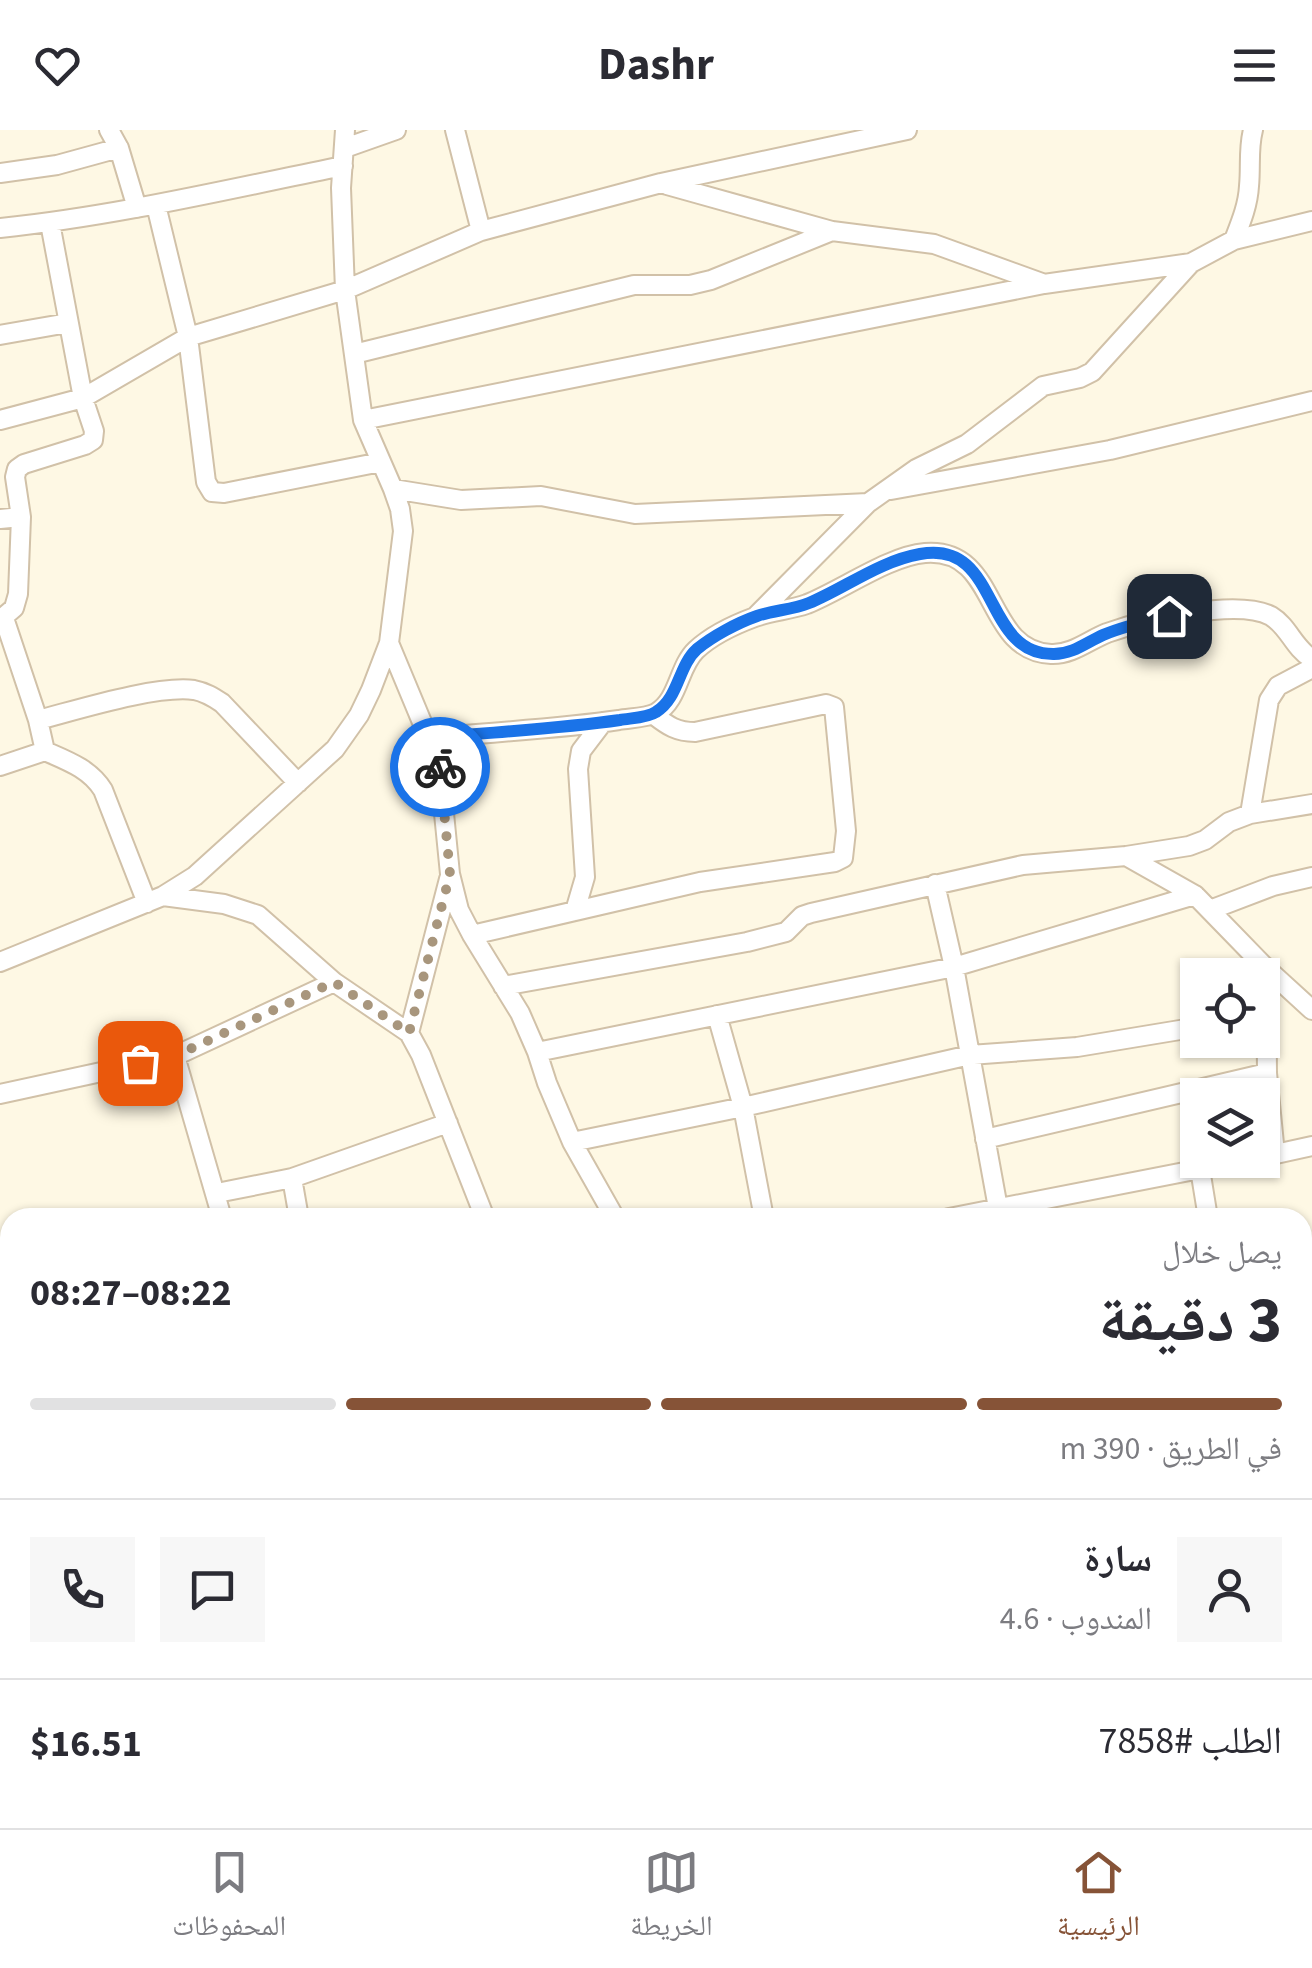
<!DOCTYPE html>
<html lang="ar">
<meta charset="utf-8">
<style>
:root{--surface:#fff;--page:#f7f7f7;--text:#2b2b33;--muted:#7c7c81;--line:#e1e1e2;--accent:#865337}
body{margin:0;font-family:"Source Sans 3","Noto Naskh Arabic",sans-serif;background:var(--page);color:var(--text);direction:rtl;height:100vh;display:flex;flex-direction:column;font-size:38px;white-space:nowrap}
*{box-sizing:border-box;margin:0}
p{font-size:32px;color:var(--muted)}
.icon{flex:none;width:55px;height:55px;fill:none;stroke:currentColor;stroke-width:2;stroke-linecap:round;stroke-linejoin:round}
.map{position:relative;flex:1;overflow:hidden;direction:ltr}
.details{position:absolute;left:0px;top:1078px;width:1312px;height:622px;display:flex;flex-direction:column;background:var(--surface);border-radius:30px 30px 0 0;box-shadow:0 2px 8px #0004;direction:rtl}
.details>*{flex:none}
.fabs{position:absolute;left:1180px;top:828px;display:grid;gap:20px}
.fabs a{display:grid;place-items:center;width:100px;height:100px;border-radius:0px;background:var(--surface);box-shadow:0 2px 8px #0004;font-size:50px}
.pin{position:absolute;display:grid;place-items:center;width:85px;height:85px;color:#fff;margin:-42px;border-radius:20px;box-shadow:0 5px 15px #0006}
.courier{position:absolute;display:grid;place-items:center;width:100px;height:100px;margin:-50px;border:8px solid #1a73e8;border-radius:50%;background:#fff;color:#222;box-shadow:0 2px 12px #0007}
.overview em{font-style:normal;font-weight:700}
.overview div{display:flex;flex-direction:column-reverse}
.overview{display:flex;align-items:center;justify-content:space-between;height:170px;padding:0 30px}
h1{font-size:65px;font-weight:700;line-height:75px}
.bar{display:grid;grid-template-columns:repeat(4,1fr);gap:15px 10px;align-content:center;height:120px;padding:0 30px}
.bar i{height:12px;border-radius:8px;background:var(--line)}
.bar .selected{background:var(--accent)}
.bar p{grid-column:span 4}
.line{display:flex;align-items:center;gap:25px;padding:0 30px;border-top:2px solid var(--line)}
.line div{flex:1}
.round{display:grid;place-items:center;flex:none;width:105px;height:105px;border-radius:0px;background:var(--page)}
header{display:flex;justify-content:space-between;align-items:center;height:130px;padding:0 30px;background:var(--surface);font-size:45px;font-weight:700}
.menu{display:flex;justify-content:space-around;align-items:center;height:140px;border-top:2px solid var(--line);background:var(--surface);font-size:28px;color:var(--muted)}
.menu a{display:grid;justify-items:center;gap:5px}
.menu .selected{color:var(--accent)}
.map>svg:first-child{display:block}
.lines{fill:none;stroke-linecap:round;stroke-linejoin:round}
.minor-casing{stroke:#d1c1a8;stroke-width:22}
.minor{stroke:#fff;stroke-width:18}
.done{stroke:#a8967d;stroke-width:10;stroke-dasharray:0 18}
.route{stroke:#1a73e8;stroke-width:12}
</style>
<header><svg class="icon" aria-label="menu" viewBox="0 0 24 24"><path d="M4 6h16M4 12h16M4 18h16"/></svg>Dashr<svg class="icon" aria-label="heart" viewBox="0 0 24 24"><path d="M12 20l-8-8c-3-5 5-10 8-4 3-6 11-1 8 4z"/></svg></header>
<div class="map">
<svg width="1312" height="1698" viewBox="0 0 1312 1698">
<rect width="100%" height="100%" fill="#fef8e4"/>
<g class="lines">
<defs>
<path id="minor" d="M109 0 119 18 137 78
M455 0 481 101
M345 18 396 0
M0 43 57 35 119 18
M667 55 832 101 934 114 1042 153
M156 75 188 207 206 352 212 362 224 363 381 332
M0 98C116 86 229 59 343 36
M1234 110C1241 92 1248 75 1249 56 1251 37 1248 19 1253 0
M0 205 68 193
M354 224 634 155H690L711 150 832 101
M0 290 83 268 188 207 345 160 481 101 661 53 907 0
M363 290 1044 154 1191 133 1234 110 1312 91
M393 359 461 370 541 366 635 384 868 373
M891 360 1110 320 1312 271
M0 389 21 387
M756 486 868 373 916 339 967 314 1043 256 1080 248 1092 242 1191 133
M4 488 38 590 45 621
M0 490 14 478 18 464 21 387 15 347 17 339 24 334 85 315 93 310 94 301 83 268 50 93
M389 513 439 633 450 744 459 780 472 805 520 883 537 922 547 953 572 1012 615 1088
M38 590C77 580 156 555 194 560 205 562 213 567 222 573L298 653
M430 608C493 602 557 599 619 590 630 588 646 588 656 583 679 570 678 537 696 520 711 506 736 494 755 487 772 481 790 480 807 474 842 460 889 426 925 423 1000 417 983 521 1051 524 1072 525 1089 510 1107 503 1143 490 1237 468 1271 486 1289 497 1293 517 1312 529
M0 636 45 621C68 631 90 639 103 660L147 773
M1250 684 1269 570 1278 556 1312 538
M1126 726 1195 765 1266 838 1312 880
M935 754 954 837 998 1078
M163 766 224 774 258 785 334 852 409 903 421 925 485 1088
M1210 780 1273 756 1312 747
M575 781 585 747 578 639 581 621 603 592
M472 805 700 752 835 732 843 728 846 701 834 577 826 574 695 602C677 602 668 596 654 585
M0 832 163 766 195 746 335 619 359 585 371 560 389 513 403 401 400 379 393 359 363 290 345 160 341 58 345 0
M1266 838 1267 943 1275 1024
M503 856 747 812 786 802 802 786 811 783 1023 735 1126 726 1189 716 1205 710 1229 692 1250 684 1312 674
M717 885 743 977 764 1088
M409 903 449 749
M537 922 954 837 1195 765
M175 926 222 1088
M0 964 175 926 334 852
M985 1009 1267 943
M572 1012 743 977 970 925 1077 917 1198 897
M1262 1027 1312 1016
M1200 1039 1208 1088
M292 1048 299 1088
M217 1063 292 1048 448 993
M949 1088 1246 1030
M1302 1174 1312 1172
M0 1211 10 1209
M1302 1279H1312
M1302 1325 1312 1324
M0 1427 10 1431
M1302 1428 1312 1426
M1302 1504 1312 1502
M290 1690 291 1698
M1021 1690 1022 1698
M95 1692 105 1690
M733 1696 751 1690
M702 1698 714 1690
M1284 1698 1312 1689"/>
</defs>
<use href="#minor" class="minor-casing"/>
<use href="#minor" class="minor"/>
</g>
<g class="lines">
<path class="done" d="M140 933 175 926 334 852 409 903 450 744 440 637"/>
<path class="route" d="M440 637 430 608C493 602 557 599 620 590 631 588 647 588 656 582 679 568 678 536 697 519 713 506 737 493 757 486 774 480 792 480 809 473 845 458 880 431 920 424 1001 409 981 525 1054 524 1073 524 1087 512 1103 505 1124 496 1147 491 1169 486"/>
</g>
</svg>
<div class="fabs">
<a><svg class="icon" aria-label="locate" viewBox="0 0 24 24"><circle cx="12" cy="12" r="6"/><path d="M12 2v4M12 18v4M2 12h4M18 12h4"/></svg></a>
<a><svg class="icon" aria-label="layers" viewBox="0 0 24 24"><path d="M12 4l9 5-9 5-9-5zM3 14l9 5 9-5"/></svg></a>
</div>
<div class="pin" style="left:140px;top:933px;background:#ea580c"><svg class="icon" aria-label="bag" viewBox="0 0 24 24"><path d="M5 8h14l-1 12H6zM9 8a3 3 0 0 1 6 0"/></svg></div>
<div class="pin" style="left:1169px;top:486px;background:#1f2937"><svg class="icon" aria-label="home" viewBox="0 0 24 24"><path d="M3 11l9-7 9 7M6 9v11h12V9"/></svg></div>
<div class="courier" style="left:440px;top:637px"><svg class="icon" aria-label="bike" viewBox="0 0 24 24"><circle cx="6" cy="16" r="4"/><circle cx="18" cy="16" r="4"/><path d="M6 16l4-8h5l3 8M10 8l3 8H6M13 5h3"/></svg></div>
<section class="details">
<div class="overview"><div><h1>3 دقيقة</h1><p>يصل خلال</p></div><em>08:22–08:27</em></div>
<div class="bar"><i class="selected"></i><i class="selected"></i><i class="selected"></i><i></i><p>في الطريق · 390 m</p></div>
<div class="line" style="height:180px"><a class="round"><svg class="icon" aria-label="person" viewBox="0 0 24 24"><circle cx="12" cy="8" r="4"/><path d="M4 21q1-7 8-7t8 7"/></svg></a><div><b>سارة</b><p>المندوب · 4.6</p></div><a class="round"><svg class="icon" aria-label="chat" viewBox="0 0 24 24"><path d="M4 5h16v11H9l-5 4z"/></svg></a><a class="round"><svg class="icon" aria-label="phone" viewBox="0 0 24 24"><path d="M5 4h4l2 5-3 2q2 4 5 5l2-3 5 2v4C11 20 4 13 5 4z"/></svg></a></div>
<div class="line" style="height:130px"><div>الطلب #7858</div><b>$16.51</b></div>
</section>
</div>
<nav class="menu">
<a class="selected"><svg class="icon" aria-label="home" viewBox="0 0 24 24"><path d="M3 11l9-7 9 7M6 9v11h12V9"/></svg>الرئيسية</a>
<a><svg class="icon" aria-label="map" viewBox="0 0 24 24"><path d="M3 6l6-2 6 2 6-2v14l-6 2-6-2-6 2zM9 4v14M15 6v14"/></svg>الخريطة</a>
<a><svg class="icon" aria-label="saved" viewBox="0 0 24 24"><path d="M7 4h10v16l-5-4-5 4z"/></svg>المحفوظات</a>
</nav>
